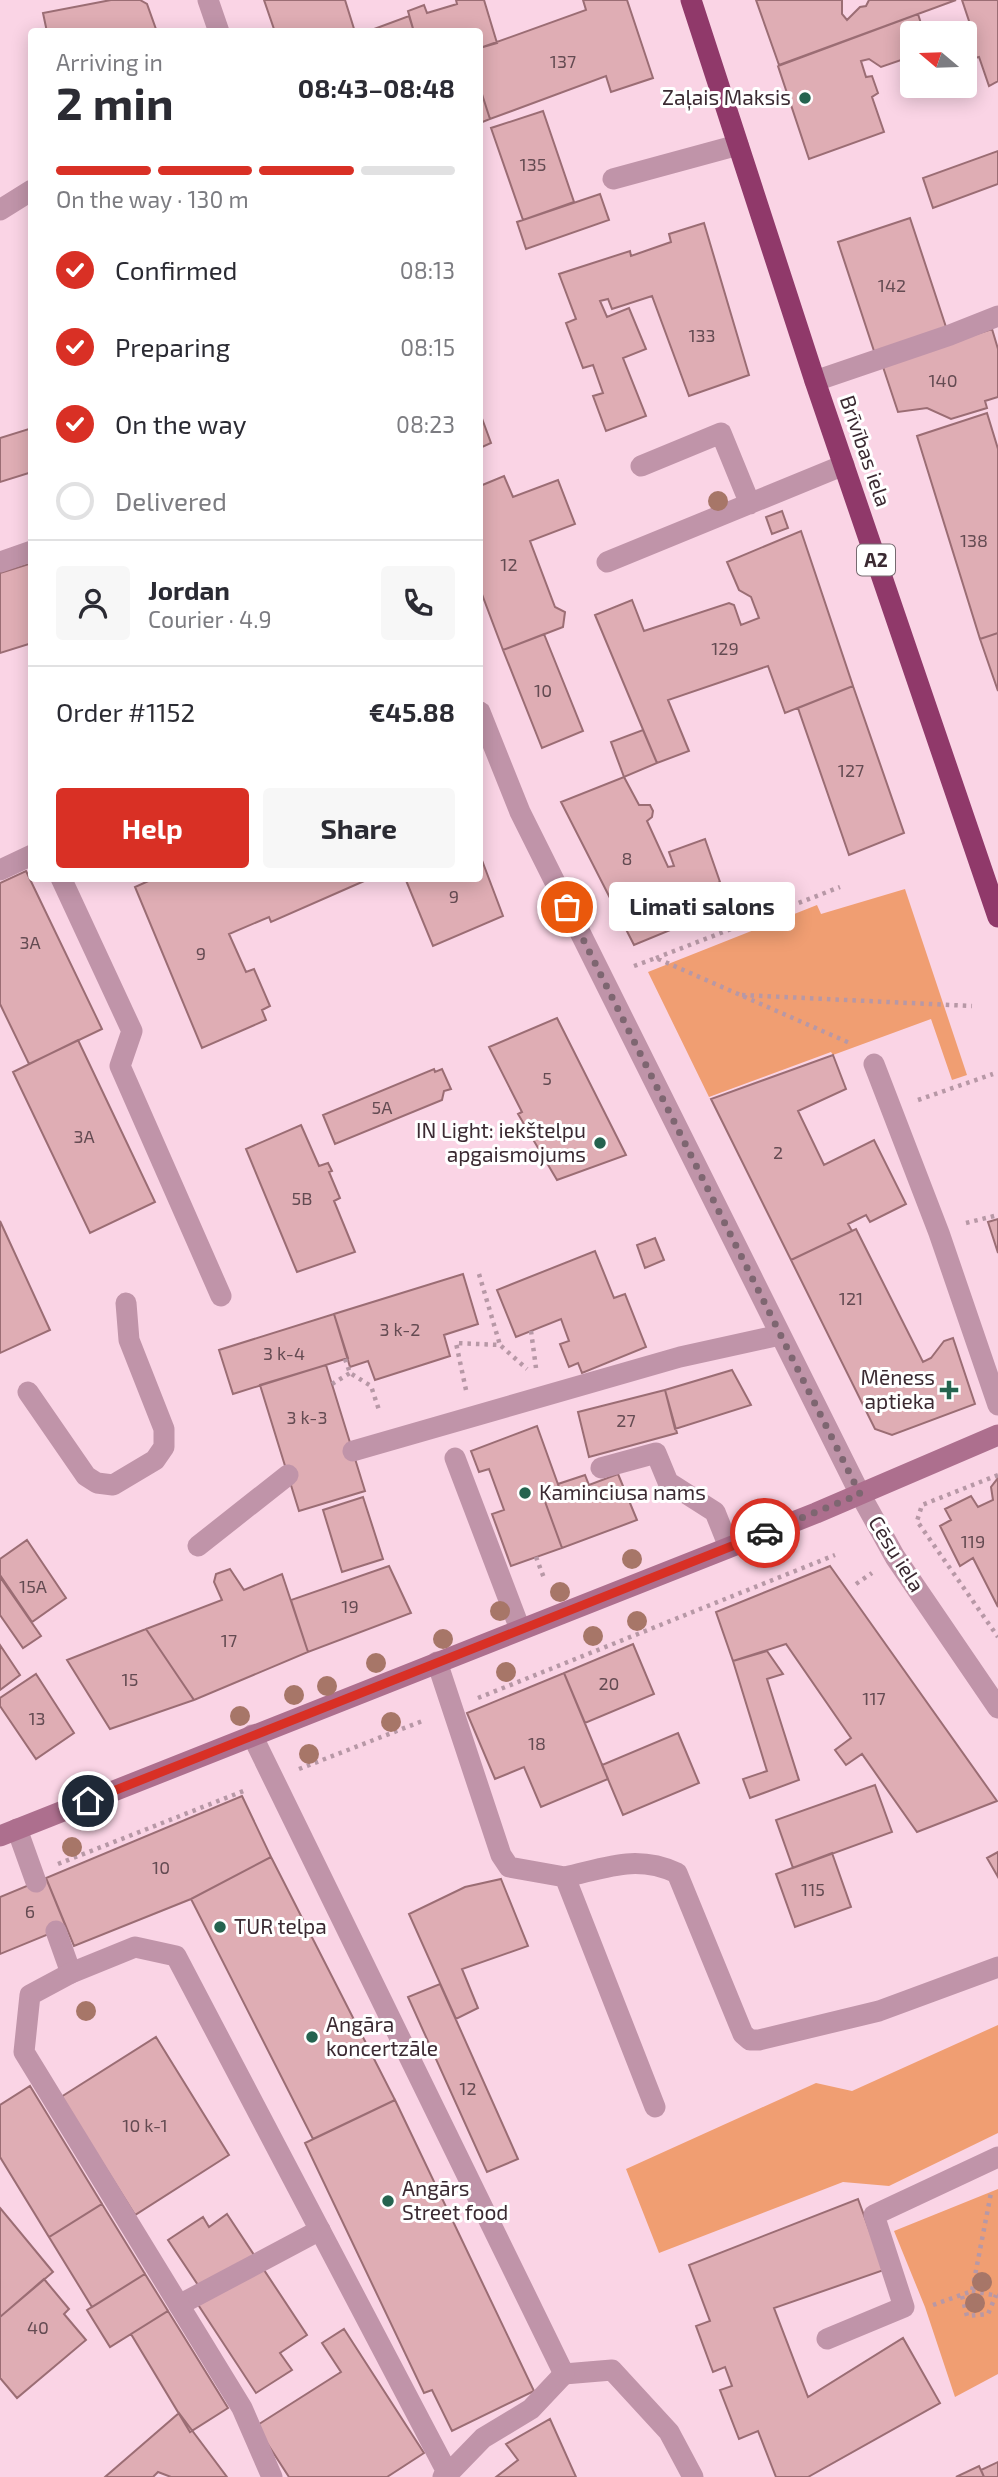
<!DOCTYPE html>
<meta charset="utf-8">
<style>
:root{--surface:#fff;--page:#f7f7f7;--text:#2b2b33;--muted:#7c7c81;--line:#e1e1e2;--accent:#d93025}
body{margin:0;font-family:"Exo 2",sans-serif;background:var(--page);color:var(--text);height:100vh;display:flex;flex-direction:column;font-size:26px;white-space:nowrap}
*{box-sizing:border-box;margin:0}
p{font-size:23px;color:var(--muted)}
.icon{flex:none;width:38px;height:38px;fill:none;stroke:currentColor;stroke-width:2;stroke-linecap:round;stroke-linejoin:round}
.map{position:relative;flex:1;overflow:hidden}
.drawer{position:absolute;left:28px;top:28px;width:455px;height:854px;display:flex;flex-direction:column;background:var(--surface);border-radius:7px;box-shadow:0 4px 18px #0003}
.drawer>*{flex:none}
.needle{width:46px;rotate:289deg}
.buttons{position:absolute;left:900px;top:21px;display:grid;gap:14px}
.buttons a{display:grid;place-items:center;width:77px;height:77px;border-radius:7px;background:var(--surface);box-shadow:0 4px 18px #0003;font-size:35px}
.pin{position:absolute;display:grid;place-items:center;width:60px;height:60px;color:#fff;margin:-30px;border:4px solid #fff;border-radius:50%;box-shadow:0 2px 7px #0007}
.courier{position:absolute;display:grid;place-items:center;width:70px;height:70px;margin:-35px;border:5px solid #d93025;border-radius:50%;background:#fff;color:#222;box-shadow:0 2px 9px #0007}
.bubble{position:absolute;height:49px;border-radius:7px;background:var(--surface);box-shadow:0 4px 18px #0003;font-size:23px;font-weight:700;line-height:49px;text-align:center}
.headline em{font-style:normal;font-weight:700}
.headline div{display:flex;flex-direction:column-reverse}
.headline{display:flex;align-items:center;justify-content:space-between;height:119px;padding:0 28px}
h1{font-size:46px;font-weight:700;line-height:52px}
.bar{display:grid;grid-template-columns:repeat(4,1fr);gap:10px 7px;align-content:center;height:84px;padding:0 28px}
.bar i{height:9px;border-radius:5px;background:var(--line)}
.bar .active{background:var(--accent)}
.bar p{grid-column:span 4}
.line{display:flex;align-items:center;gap:18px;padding:0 28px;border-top:2px solid var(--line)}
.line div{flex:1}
.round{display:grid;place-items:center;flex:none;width:74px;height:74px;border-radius:7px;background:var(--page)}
ol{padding:0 28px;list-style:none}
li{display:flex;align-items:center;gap:21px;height:77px}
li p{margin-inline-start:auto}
li .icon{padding:7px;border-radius:50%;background:var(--accent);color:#fff;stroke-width:4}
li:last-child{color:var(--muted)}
li i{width:38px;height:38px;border:4px solid var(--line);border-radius:50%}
.cta{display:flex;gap:14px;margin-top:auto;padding:14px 28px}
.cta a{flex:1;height:80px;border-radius:7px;background:var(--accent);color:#fff;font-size:28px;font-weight:700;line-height:80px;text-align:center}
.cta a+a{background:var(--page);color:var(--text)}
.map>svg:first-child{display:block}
.green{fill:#f09e72}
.building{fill:#dfadb4;stroke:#9b6d74;stroke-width:2}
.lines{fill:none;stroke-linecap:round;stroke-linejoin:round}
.path{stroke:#b798a6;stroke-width:4.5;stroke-dasharray:3.5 5;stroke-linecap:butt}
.lane{stroke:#c094a9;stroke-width:21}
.street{stroke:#c094a9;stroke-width:21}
.secondary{stroke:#ad6f8e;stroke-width:21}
.highway{stroke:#90396a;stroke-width:21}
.tree{fill:#a77668}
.done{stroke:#7e6671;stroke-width:7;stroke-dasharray:0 12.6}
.route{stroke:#d93025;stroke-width:9}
.poi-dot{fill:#25634f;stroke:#fff;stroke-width:2.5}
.labels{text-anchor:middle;stroke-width:6;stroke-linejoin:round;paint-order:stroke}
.number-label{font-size:18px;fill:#644b52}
.shield{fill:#fff;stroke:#766a70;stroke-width:2}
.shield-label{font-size:19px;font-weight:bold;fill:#3b2a32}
.poi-label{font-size:21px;fill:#3b2a32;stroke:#fff;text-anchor:start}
.street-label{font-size:21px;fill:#3b2a32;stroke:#fff}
</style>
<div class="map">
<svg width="998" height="2477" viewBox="0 0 998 2477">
<rect width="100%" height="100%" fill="#fad4e5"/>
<path class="green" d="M905 889 967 1075 952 1080 931 1019 833 1055 831 1052 709 1097 648 972 817 905 821 914Z
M998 2025V2133L889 2186 843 2182 659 2253 626 2169 816 2083 852 2091Z
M998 2189V2374L955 2397 925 2307 894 2231Z"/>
<path class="building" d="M111 0H140L147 4 157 32H47L43 13Z
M264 0H345L355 32H275Z
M456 0H484L497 43 480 48V32H414L408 11 424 5 427 13 457 4Z
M583 0H627L653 78 611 92 606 76 490 119 480 88V48L586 10Z
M756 0H842V14L847 20 860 7 866 6 869 0H956L779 65Z
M962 0H998V81L989 86 979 57 971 59 961 26 970 24Z
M918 14 924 33H912V67L904 69 901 60 881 67 869 59 861 61 866 77 872 76 878 93 872 97 884 132 809 159 778 66Z
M409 16 414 32H366Z
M480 88 490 119 480 123Z
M543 111 574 202 523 220 491 128Z
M998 151V184L933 208 923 178Z
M600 194 609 220 526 249 517 222Z
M910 218 947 330 875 354 838 242Z
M704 223 749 375 689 396 652 296 612 309 608 299 600 301 607 317 629 308 646 349 623 358 646 416 606 431 593 396 603 393 593 365 583 368 566 323 576 319 559 274 630 251 631 256 671 242 669 234Z
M992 329 998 349V397L985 401 987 408 951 419 927 408 898 412 882 364Z
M480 413 491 443 480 448Z
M987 413 998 449V633L980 639 917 436Z
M32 428V472L0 482V438Z
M504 476 513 497 558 480 575 524 530 541 555 607 565 612 563 627 503 650 480 589V486Z
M782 511 788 528 772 534 766 517Z
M801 531 853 686 785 713 768 666 668 700 689 751 657 763 595 615 632 600 644 631 729 603 734 605 741 625 759 618 751 597 739 590 727 562Z
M32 563V643L0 653V573Z
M998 633V691L980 639Z
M544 634 583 731 542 748 503 650Z
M853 686 904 833 849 855 798 708Z
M643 730 657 763 624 777 611 742Z
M624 777 639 805H650L653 811 652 817 647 821 668 867 674 866 669 852 705 839 720 882 692 896 687 885 682 888 697 919 634 945 561 802Z
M480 855 503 916 433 946 405 878H480Z
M26 871 102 1029 29 1064 0 1004V883Z
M155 878H371L271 922 269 917 229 934 246 972 254 969 270 1006 262 1010 266 1020 202 1048 135 887Z
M557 1018 626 1155 557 1180 518 1114 522 1112 489 1047Z
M78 1040 155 1202 90 1233 13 1072Z
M833 1055 846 1089 798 1111 824 1165 874 1140 906 1204 870 1222 866 1215 848 1224 852 1231 791 1260 711 1099Z
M434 1069 435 1072 442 1069 451 1089 444 1091 442 1100 335 1144 323 1115Z
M301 1125 319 1166 328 1163 332 1171 329 1172 340 1198 334 1201 355 1252 297 1272 246 1149Z
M998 1219V1253L988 1222Z
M0 1221 50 1330 0 1353Z
M856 1229 923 1362 931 1358 944 1341 953 1338 975 1404 892 1435 875 1429 791 1260Z
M655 1238 664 1260 645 1268 637 1245Z
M595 1251 614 1298 625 1294 646 1347 582 1373 578 1363 569 1367 560 1344 569 1341 561 1319 516 1337 497 1290Z
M463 1274 478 1324 444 1335 450 1356 375 1380 368 1361 350 1367 334 1314Z
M334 1314 348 1358 233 1394 219 1350Z
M326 1365 365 1491 299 1511 260 1385Z
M732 1370 751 1405 675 1429 665 1390Z
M665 1390 677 1433 589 1457 578 1412Z
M537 1426 560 1490 543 1496 562 1548 511 1566 492 1514 504 1510 489 1469 479 1472 471 1451Z
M618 1474 637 1520 562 1548 543 1496 560 1490 558 1484 585 1475 589 1485Z
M998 1478V1607L973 1558 960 1566 940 1526 951 1520 945 1509 971 1496 978 1507 993 1500 991 1487Z
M363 1497 383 1559 342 1572 323 1510Z
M27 1540 66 1598 32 1622 0 1575V1559Z
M389 1566 411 1613 308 1652 291 1600Z
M830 1566 997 1801 917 1832 862 1754 846 1765 835 1750 851 1738 786 1644 733 1661 716 1612Z
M230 1569 244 1590 282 1574 308 1652 194 1700 146 1629 222 1600 214 1582 216 1574Z
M0 1577 41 1636 23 1648 0 1615Z
M146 1629 194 1700 110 1729 67 1660Z
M633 1644 654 1694 585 1723 564 1673Z
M0 1645 20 1675 0 1690Z
M767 1651 783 1674 767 1679 799 1780 750 1798 743 1779 767 1771 733 1661Z
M564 1673 608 1779 541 1807 524 1767 495 1779 467 1713Z
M36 1674 74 1733 36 1759 0 1706V1698Z
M678 1733 699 1783 623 1815 602 1765Z
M875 1785 892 1832 793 1868 776 1820Z
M242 1796 271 1857 191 1899 74 1946 46 1878Z
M998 1852V1877L987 1858Z
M832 1853 851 1907 795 1927 776 1874Z
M271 1857 395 2100 313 2139 191 1899Z
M46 1878 66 1927 0 1954V1897Z
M501 1879 528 1946 462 1969 478 2008 456 2019 409 1914 465 1887Z
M440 1984 518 2159 487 2172 408 1997Z
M156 2037 229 2155 135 2215 61 2097Z
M30 2086 102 2204 49 2237 0 2157V2105Z
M395 2100 534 2391 452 2431 432 2390 424 2393 305 2143Z
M858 2199 884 2270 774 2308 808 2397 903 2338 940 2403 808 2477H776L758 2431 739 2439 720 2390 732 2386 725 2367 713 2372 696 2326 710 2321 689 2265Z
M102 2204 145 2274 92 2307 49 2237Z
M0 2208 53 2272 0 2317Z
M227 2214 307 2335 280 2353 292 2370 256 2393 193 2297 202 2291 168 2240 203 2217 209 2227Z
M145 2274 168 2311 110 2347 87 2310Z
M44 2279 69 2309 64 2314 86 2340 17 2398 0 2378V2317Z
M168 2311 228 2408 190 2432 131 2334Z
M344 2329 424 2453 387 2477H289L256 2426 341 2372 322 2343Z
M179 2413 227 2477H171L158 2472 153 2477H105Z
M550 2419 576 2477H496L518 2460 506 2444Z
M998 2462V2477H984L981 2470Z
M979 2466 984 2477H956Z"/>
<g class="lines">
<path class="path" d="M656 958 840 887
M634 966 656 958 852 1044
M742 995 972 1006
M918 1100 993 1074
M966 1223 998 1215
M479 1274 500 1345
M531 1331 536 1368
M345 1359 350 1373 371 1386 380 1413
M332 1384 350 1373
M466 1390 456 1343 500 1345 527 1369
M998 1475 922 1505 917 1521 998 1637
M536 1557 544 1578
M856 1584 872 1573
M478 1698 835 1555
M299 1769 425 1720
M58 1864 246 1790
M972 2291 998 2296
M962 2296 967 2316 988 2314 996 2295
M933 2305 972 2291 991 2193"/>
<path class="lane" d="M613 179 738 145
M0 210 32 190
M815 381 950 335 998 316
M641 466 721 433 750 504
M0 562 32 551
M607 562 844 465
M0 870 32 855
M61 878 132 1031 120 1066 221 1296
M874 1064 939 1233 998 1405
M28 1392 86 1476 97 1483 113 1485 155 1460 164 1447V1429L129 1340 126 1303
M353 1451 680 1357 780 1335
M455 1458 520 1629
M601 1468 656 1453 668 1482 715 1512 729 1547
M198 1546 288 1475
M437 1662 501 1855 509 1867 565 1877 655 2107
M252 1735 564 2374 612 2370 669 2432 693 2477
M17 1829 36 1882
M565 1877C606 1868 636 1854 677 1873L743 2034 750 2040H759L879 2011 998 1967
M56 1931 71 1973
M179 2305 320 2230
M827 2339 904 2307 874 2215 998 2157"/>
<path class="street" d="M208 0 219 32
M480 712 520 812 860 1494 895 1557 998 1708
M448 2474 483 2438 531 2409 564 2374
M272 2477 242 2408 24 2052 30 1995 71 1973 135 1947 176 1956 448 2474 443 2477"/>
<path class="secondary" d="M0 1836 816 1513 998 1435"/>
<path class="highway" d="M691 0 815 381 998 917"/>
</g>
<g class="tree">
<circle cx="718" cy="501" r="10"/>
<circle cx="632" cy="1559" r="10"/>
<circle cx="560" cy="1592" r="10"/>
<circle cx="500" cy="1611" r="10"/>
<circle cx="637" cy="1621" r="10"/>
<circle cx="593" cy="1636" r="10"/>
<circle cx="443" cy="1639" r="10"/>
<circle cx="376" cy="1663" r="10"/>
<circle cx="506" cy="1672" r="10"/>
<circle cx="327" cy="1686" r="10"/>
<circle cx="294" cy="1695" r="10"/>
<circle cx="240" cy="1716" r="10"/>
<circle cx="391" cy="1722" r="10"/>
<circle cx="309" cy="1754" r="10"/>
<circle cx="72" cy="1847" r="10"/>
<circle cx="86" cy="2011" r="10"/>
<circle cx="982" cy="2282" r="10"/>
<circle cx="975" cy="2303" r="10"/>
</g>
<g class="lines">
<path class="done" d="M567 907 860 1494 765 1533"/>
<path class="route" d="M88 1801 765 1533"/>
</g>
<g class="poi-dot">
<circle cx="805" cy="98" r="7"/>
<circle cx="600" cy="1143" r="7"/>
<path d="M945.5 1379.5h7v7h7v7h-7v7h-7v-7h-7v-7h7z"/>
<circle cx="525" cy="1493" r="7"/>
<circle cx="220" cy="1927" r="7"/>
<circle cx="312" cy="2037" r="7"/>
<circle cx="388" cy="2201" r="7"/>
</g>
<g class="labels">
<g class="number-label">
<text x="563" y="68">137</text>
<text x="533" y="171">135</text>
<text x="892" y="292">142</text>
<text x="702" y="342">133</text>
<text x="943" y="387">140</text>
<text x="974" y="547">138</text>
<text x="509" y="571">12</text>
<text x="725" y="655">129</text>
<text x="543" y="697">10</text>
<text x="851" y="777">127</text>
<text x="627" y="865">8</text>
<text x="454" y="903">9</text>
<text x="30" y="949">3A</text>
<text x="201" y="960">9</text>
<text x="547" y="1085">5</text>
<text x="382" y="1114">5A</text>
<text x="84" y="1143">3A</text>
<text x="778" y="1159">2</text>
<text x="302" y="1205">5B</text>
<text x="851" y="1305">121</text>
<text x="400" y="1336">3 k-2</text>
<text x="284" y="1360">3 k-4</text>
<text x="307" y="1424">3 k-3</text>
<text x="626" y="1427">27</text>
<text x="973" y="1548">119</text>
<text x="33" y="1593">15A</text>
<text x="350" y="1613">19</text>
<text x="229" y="1647">17</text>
<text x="130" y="1686">15</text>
<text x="609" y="1690">20</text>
<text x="874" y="1705">117</text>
<text x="37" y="1725">13</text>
<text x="537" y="1750">18</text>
<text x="161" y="1874">10</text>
<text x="813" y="1896">115</text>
<text x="30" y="1918">6</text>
<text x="468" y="2095">12</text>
<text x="145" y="2132">10 k-1</text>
<text x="38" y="2334">40</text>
</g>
<rect class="shield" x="857" y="544.5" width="38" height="31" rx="5"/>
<g class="shield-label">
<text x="876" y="567">A2</text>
</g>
<g class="poi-label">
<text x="791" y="105" text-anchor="end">Zaļais Maksis</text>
<text x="586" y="1138" text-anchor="end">IN Light: iekštelpu<tspan x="586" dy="24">apgaismojums</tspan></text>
<text x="935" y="1385" text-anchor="end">Mēness<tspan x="935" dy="24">aptieka</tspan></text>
<text x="539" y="1500">Kaminciusa nams</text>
<text x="234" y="1934">TUR telpa</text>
<text x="326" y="2032">Angāra<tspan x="326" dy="24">koncertzāle</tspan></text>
<text x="402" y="2196">Angārs<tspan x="402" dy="24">Street food</tspan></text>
</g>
<g class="street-label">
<text transform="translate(865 451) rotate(71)" y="7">Brīvības iela</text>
<text transform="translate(896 1554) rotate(58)" y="7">Cēsu iela</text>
</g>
</g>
</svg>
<div class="buttons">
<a><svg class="needle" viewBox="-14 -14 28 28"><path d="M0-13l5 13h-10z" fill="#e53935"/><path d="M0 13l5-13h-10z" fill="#7c7c81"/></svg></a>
</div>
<div class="pin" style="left:567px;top:907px;background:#ea580c"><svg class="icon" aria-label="bag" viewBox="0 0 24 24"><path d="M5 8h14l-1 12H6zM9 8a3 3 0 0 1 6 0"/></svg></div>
<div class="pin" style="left:88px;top:1801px;background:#1f2937"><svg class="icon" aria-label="home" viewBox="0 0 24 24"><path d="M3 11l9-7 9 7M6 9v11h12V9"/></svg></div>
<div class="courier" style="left:765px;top:1533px"><svg class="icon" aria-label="car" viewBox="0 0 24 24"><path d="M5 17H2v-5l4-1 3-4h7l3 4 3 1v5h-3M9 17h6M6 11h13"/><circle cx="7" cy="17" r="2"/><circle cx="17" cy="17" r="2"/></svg></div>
<div class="bubble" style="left:609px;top:882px;width:186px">Limati salons</div>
<section class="drawer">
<div class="headline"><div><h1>2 min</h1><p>Arriving in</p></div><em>08:43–08:48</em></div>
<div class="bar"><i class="active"></i><i class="active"></i><i class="active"></i><i></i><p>On the way · 130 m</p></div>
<ol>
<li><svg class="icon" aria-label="check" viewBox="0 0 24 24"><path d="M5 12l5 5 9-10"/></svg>Confirmed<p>08:13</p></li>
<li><svg class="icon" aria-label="check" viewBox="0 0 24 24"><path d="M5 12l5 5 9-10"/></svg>Preparing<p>08:15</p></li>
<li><svg class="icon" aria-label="check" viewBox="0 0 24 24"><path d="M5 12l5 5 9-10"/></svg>On the way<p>08:23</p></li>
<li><i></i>Delivered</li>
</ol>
<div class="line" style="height:126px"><a class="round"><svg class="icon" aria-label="person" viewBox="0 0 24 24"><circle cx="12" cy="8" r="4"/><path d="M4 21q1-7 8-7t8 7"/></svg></a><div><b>Jordan</b><p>Courier · 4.9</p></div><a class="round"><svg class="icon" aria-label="phone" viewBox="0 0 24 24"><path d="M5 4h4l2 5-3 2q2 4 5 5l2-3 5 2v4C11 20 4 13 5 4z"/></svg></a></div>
<div class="line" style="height:91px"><div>Order #1152</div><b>€45.88</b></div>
<div class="cta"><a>Help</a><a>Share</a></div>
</section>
</div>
